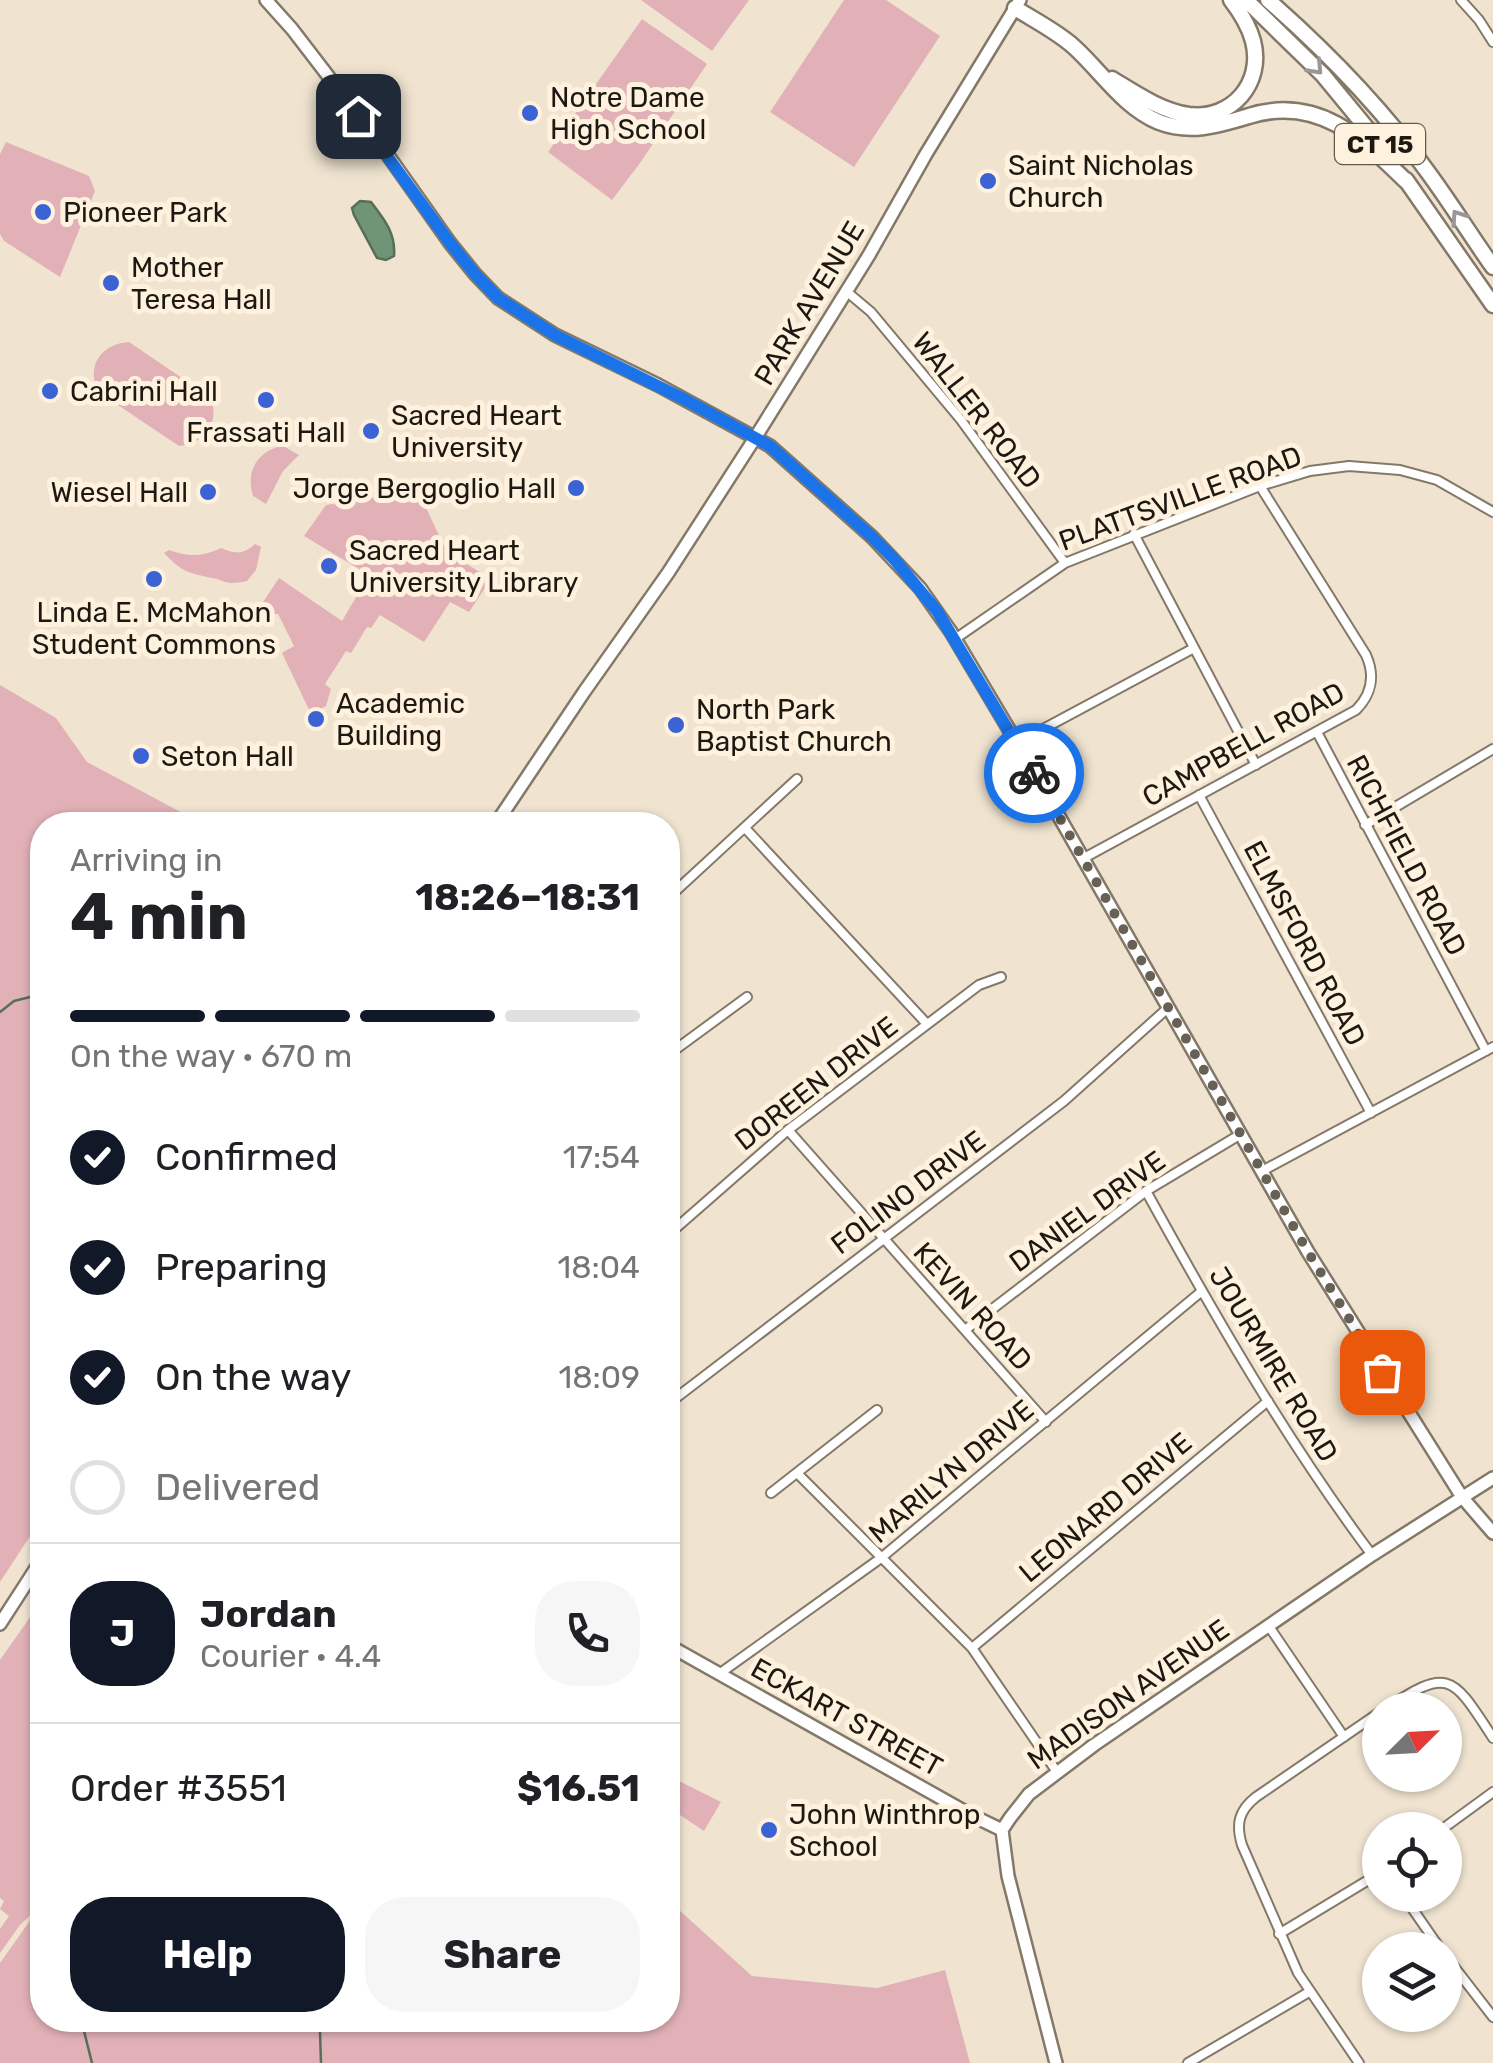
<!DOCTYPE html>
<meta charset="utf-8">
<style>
:root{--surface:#fff;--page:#f6f6f6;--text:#202124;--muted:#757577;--line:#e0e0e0;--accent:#111827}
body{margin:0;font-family:Rubik,sans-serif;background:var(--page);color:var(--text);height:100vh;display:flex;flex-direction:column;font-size:38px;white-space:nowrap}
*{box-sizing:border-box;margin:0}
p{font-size:32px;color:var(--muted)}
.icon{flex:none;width:55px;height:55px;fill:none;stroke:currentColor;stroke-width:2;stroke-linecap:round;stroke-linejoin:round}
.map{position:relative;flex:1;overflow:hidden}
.sheet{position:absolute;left:30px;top:812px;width:650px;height:1220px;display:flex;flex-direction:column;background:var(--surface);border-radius:40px;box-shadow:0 2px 8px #0004}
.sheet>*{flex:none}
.needle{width:65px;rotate:66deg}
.tools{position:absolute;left:1362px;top:1692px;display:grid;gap:20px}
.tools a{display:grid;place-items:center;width:100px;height:100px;border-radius:50%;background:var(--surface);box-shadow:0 2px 8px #0004;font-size:50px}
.pin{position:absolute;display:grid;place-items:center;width:85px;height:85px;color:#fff;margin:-42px;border-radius:20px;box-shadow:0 5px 15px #0006}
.courier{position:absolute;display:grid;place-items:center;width:100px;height:100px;margin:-50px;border:8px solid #1a73e8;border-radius:50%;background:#fff;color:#222;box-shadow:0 2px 12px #0007}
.head em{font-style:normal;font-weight:700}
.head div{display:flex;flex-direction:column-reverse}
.head{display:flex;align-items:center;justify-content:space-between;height:170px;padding:0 40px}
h1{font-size:65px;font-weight:700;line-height:75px}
.bar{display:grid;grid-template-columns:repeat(4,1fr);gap:15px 10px;align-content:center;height:120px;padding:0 40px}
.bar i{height:12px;border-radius:8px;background:var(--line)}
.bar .selected{background:var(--accent)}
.bar p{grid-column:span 4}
.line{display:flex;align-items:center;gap:25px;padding:0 40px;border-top:2px solid var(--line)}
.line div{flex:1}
.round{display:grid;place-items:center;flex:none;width:105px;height:105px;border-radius:40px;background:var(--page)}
ol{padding:0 40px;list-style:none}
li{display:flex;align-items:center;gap:30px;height:110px}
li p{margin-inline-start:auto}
li .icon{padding:10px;border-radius:50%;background:var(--accent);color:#fff;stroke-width:4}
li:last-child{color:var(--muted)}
li i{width:55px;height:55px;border:5px solid var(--line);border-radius:50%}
.button{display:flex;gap:20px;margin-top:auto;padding:20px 40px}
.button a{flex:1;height:115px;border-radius:40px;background:var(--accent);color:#fff;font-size:40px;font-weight:700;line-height:115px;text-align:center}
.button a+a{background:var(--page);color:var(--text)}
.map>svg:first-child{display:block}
.green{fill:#e1b1b7}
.water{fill:#709476;stroke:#576f58;stroke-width:2.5}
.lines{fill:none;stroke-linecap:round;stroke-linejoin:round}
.stream{stroke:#576f58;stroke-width:2.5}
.street-casing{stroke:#847968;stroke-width:12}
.secondary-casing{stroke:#847968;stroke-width:16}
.highway-casing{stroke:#847968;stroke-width:19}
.street{stroke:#fff;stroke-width:8}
.secondary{stroke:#fff;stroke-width:11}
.highway{stroke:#fff;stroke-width:14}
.oneway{stroke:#999894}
.done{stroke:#676055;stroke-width:10;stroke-dasharray:0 18}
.route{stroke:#1a73e8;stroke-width:12}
.poi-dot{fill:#3b63d4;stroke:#fef1de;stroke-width:4}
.labels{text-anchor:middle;stroke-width:10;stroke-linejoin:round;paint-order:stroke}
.shield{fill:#fef1de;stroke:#605a4f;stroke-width:2.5}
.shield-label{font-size:25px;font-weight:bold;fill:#1d1912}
.poi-label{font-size:28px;fill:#1d1912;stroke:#fef1de;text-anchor:start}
.street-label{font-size:28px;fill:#1d1912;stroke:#fef1de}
</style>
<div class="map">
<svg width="1493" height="2063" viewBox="0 0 1493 2063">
<rect width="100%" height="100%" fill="#f0e4d1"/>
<path class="green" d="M641 0H749L712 51Z
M844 0H886L940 36 854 167 770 112Z
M642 19 707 64 640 163 612 200 548 152Z
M6 142 89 176 95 191 60 277 4 241 0 234V154Z
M129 342 210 397C221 422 205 444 179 446L97 391C87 365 101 344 129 342Z
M277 447H285L299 455 283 471 266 504 253 496C246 473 255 455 277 447Z
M418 491 447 552 491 579 469 612 450 602 424 642 380 615 371 628 367 627 351 653 346 651 325 684 331 689 326 706 311 714 282 653 294 646 278 614H270L263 602 279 578 342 621 369 575 304 536 326 505Z
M255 544 261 547 256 570 247 581C221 586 228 580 207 577 185 572 180 570 164 553L169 550C189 557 202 557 221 548 235 554 243 555 255 544Z
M0 685 56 718 87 762 205 825H42V1518L0 1582Z
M42 1600V2020H668V1900L752 1976 877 1988 945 1970 970 2063H0V1963L41 1905 20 1925 0 1953V1929L9 1916 0 1909 4 1901 0 1898V1660Z
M677 1780 721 1802 704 1831 668 1807V1791Z"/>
<path class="water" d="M360 201 371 202C384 219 396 233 394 256L386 260 377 258 354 215 352 208Z"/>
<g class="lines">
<path class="stream" d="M0 1012 14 1001 42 994
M89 2020 84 2031 92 2063
M321 2063 320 2032 325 2020"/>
<defs>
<path id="street" d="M1461 0 1479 20 1493 42
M846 291 871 312 961 420 1065 563
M1134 534 1256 765
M955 639 1065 563 1260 486 1310 471 1349 466 1400 470 1437 480 1493 512
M1317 732 1486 1051
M1017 743 1194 648
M1199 795 1371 1113
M1365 825 1493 749
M745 828 927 1024
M1084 858 1356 710C1372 694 1375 675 1366 655L1260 486
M668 898 797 779
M668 1055 747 997
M788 1130 1046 1422
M1262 1171 1493 1047
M1146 1191C1215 1316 1286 1440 1372 1555
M668 1235 788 1130 979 985 1001 977
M965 1330 1146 1191 1241 1134
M668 1404 1064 1101 1169 1007
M798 1474 972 1648 1057 1772
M771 1493 877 1410
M668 1564 670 1562
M1268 1625 1344 1737
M972 1648 1268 1401
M668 1664 675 1649
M719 1674 881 1558 1202 1291
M1384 1710C1449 1666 1452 1675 1493 1738
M1441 1830 1493 1792
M1403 1895 1441 1950
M1279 1934 1380 1873
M1445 1955 1493 2017
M1188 2063 1309 1992
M1359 2063 1298 1973 1242 1845C1236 1825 1238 1811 1256 1797L1380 1712"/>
<path id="secondary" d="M266 0 292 29 375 137 450 243 475 274 498 298 555 335 658 385 770 446 872 537 920 588 951 632 1017 743 1308 1252 1462 1497 1493 1533
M495 825 584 692 668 573 755 438 869 255 926 154 1020 0
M0 1624 42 1559
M668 1645 971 1815 1002 1830
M1056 2063 1008 1876 1002 1830 1010 1818 1029 1794 1094 1745 1372 1555 1493 1478"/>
<path id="highway" d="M1246 0 1323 75 1388 154
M1268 0C1326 51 1382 108 1427 171 1450 202 1471 236 1493 267
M1015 8C1034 20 1056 31 1073 46 1101 71 1123 107 1159 122 1190 134 1219 125 1249 116 1318 94 1363 139 1409 184
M1112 79C1135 93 1161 111 1189 115 1232 120 1264 83 1253 41 1249 26 1241 13 1231 0
M1406 180 1493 305"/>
</defs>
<use href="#street" class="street-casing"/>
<use href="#secondary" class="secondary-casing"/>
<use href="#highway" class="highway-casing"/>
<use href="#street" class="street"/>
<use href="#secondary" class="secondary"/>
<use href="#highway" class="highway"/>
</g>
<defs><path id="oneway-chevron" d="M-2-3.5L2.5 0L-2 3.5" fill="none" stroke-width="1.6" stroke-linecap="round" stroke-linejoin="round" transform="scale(2.5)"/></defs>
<g class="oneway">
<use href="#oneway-chevron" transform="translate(1316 68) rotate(47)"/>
<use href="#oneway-chevron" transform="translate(1458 217) rotate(-124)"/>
</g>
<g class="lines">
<path class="done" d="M1034 773 1308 1252 1382 1372"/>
<path class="route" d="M358 116 450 243 475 274 498 298 555 335 682 398 770 446 872 537 894 559 937 611 1034 773"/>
</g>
<g class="poi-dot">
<circle cx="530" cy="113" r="10"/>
<circle cx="988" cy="181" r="10"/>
<circle cx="43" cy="212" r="10"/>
<circle cx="111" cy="283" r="10"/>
<circle cx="50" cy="391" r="10"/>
<circle cx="266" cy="400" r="10"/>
<circle cx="371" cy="431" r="10"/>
<circle cx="576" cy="488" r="10"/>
<circle cx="208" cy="492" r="10"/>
<circle cx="329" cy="566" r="10"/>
<circle cx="154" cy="579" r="10"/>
<circle cx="316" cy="719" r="10"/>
<circle cx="676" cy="725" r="10"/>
<circle cx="141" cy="756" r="10"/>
<circle cx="769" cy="1830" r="10"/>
</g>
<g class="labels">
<rect class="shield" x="1335" y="124" width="90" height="40" rx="8"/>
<g class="shield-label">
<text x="1380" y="153">CT 15</text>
</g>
<g class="poi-label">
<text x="550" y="107">Notre Dame<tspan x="550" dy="32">High School</tspan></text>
<text x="1008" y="175">Saint Nicholas<tspan x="1008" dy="32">Church</tspan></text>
<text x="63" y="222">Pioneer Park</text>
<text x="131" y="277">Mother<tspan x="131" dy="32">Teresa Hall</tspan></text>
<text x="70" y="401">Cabrini Hall</text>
<text x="391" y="425">Sacred Heart<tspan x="391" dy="32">University</tspan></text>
<text x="266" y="442" text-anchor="middle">Frassati Hall</text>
<text x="556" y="498" text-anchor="end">Jorge Bergoglio Hall</text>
<text x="188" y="502" text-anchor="end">Wiesel Hall</text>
<text x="349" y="560">Sacred Heart<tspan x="349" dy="32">University Library</tspan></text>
<text x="154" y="622" text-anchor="middle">Linda E. McMahon<tspan x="154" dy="32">Student Commons</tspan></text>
<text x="336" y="713">Academic<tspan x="336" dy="32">Building</tspan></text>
<text x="696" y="719">North Park<tspan x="696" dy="32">Baptist Church</tspan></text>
<text x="161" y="766">Seton Hall</text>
<text x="789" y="1824">John Winthrop<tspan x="789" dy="32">School</tspan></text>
</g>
<g class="street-label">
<text transform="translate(809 303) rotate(-59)" y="10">PARK AVENUE</text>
<text transform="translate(977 410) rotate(52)" y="10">WALLER ROAD</text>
<text transform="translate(1180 498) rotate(-20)" y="10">PLATTSVILLE ROAD</text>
<text transform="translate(1243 744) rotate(-29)" y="10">CAMPBELL ROAD</text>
<text transform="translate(1407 855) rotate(62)" y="10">RICHFIELD ROAD</text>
<text transform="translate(1305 943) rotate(62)" y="10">ELMSFORD ROAD</text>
<text transform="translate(816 1083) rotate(-38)" y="10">DOREEN DRIVE</text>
<text transform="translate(908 1192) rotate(-37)" y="10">FOLINO DRIVE</text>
<text transform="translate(1087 1211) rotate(-36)" y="10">DANIEL DRIVE</text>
<text transform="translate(973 1306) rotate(48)" y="10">KEVIN ROAD</text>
<text transform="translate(1274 1364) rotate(59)" y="10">JOURMIRE ROAD</text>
<text transform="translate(951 1471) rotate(-40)" y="10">MARILYN DRIVE</text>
<text transform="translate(1105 1507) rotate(-40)" y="10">LEONARD DRIVE</text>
<text transform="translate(1128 1694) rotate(-35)" y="10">MADISON AVENUE</text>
<text transform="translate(847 1717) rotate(29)" y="10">ECKART STREET</text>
</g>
</g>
</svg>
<div class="tools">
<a><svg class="needle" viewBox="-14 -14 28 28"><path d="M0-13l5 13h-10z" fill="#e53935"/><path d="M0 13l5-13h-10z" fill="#757577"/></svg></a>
<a><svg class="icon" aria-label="locate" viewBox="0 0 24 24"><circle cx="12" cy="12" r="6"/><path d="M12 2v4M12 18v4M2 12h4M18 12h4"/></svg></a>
<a><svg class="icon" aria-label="layers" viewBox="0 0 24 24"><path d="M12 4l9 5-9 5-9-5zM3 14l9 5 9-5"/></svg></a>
</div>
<div class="pin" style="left:1382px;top:1372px;background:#ea580c"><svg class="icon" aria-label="bag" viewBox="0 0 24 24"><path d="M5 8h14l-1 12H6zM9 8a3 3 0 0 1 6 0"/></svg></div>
<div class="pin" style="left:358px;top:116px;background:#1f2937"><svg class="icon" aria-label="home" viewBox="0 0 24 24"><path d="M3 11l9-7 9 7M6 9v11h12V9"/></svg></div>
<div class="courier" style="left:1034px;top:773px"><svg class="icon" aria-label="bike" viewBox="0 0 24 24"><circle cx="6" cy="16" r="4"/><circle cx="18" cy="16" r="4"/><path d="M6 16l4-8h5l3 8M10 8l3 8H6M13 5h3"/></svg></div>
<section class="sheet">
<div class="head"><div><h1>4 min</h1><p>Arriving in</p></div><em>18:26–18:31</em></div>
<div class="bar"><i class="selected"></i><i class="selected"></i><i class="selected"></i><i></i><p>On the way · 670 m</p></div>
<ol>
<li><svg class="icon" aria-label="check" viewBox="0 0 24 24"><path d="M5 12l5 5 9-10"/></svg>Confirmed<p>17:54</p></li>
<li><svg class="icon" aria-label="check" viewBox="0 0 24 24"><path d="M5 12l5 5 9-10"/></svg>Preparing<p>18:04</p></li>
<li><svg class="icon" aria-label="check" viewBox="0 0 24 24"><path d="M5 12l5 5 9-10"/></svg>On the way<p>18:09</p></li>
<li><i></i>Delivered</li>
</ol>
<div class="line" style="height:180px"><b class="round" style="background:var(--accent);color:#fff">J</b><div><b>Jordan</b><p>Courier · 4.4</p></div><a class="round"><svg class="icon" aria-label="phone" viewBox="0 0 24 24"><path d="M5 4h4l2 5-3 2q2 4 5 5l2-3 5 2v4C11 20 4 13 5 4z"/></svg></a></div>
<div class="line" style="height:130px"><div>Order #3551</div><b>$16.51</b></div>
<div class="button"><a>Help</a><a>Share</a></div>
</section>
</div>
